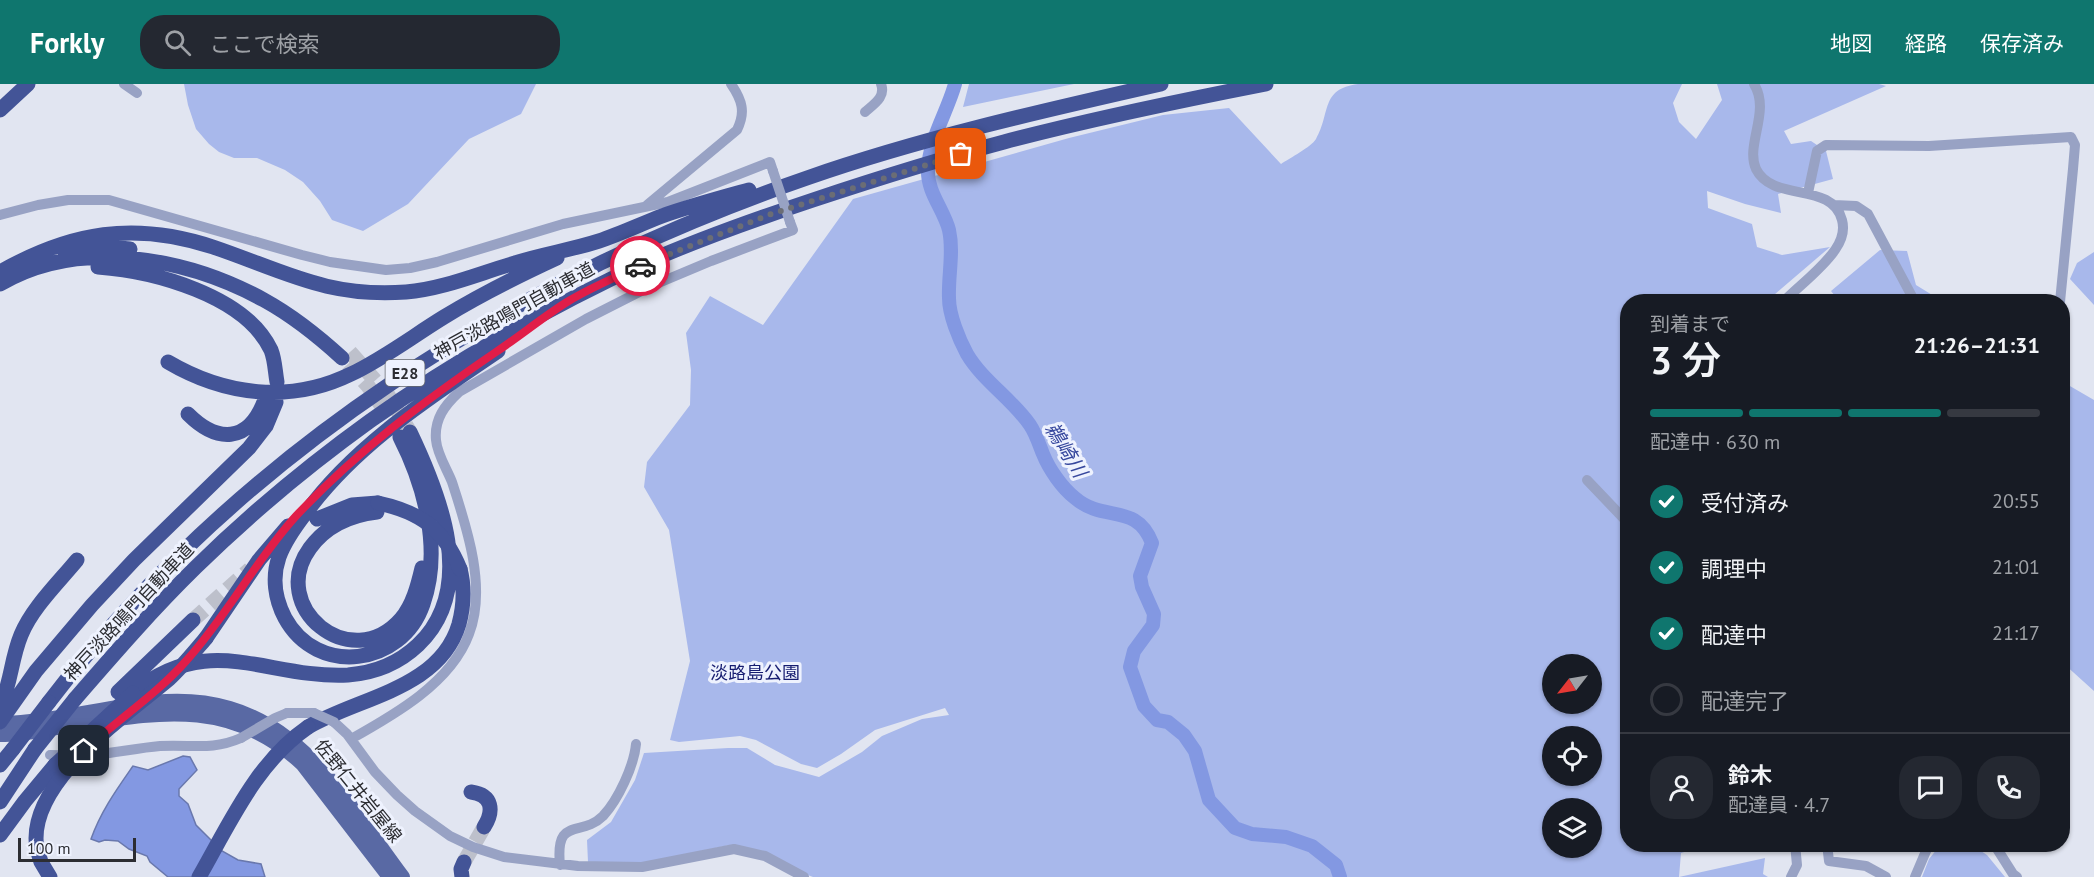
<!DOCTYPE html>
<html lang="ja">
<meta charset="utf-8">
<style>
:root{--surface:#171b24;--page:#242831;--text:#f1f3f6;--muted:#9ea1a6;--line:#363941;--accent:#0f766e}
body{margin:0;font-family:"PT Sans","Noto Sans JP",sans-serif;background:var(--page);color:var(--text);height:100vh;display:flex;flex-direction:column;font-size:22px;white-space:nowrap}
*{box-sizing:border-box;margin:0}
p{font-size:20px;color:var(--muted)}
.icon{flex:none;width:33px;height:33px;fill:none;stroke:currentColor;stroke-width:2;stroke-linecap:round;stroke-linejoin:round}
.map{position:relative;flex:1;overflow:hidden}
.sheet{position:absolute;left:1620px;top:210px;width:450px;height:558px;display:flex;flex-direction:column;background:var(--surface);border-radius:24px;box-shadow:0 2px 4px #0004}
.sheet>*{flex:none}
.needle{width:39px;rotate:239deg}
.buttons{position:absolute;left:1542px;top:570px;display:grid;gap:12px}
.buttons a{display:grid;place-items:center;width:60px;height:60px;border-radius:50%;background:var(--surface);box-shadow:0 2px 4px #0004;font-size:30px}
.scale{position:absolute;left:18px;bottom:15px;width:118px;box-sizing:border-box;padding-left:6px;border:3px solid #2c2d32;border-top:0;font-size:16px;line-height:21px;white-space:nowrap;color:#2c2d32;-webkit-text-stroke:4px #eef2fe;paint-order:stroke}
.pin{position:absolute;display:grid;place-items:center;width:51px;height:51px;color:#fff;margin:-26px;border-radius:12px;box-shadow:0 3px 9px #0006}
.courier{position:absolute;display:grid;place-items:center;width:60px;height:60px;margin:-30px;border:4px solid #e11d48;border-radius:50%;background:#fff;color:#222;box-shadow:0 2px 8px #0007}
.summary em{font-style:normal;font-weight:600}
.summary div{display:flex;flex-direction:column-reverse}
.summary{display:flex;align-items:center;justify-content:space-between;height:102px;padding:0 30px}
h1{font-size:39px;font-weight:600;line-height:45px}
.bar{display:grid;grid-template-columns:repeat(4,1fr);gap:9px 6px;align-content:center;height:72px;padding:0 30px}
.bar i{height:8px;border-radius:4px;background:var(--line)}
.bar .current{background:var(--accent)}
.bar p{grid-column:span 4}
.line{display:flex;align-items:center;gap:15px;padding:0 30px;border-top:2px solid var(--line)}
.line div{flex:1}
.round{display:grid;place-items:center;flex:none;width:63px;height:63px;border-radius:24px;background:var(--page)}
ol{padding:0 30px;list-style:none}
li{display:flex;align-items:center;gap:18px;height:66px}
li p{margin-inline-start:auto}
li .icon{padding:6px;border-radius:50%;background:var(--accent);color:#fff;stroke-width:4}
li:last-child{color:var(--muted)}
li i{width:33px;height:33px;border:3px solid var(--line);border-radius:50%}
header{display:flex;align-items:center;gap:36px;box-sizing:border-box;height:84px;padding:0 30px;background:var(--accent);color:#fff}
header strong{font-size:28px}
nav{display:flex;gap:33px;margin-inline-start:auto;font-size:21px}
.search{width:420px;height:54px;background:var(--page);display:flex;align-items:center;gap:15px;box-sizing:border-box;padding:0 21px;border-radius:24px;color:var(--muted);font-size:22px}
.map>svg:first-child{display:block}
.green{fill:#a8b8eb;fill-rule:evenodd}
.water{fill:#8398e2;stroke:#6978ad;stroke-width:1.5}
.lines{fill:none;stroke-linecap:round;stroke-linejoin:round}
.river{stroke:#8398e2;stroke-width:14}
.highway-tunnel{stroke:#bdc0cb;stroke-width:15;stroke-dasharray:15 8;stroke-linecap:butt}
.minor{stroke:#98a2c4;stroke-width:10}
.major{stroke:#5969a4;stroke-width:14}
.highway{stroke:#435497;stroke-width:15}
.minor-bridge{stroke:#98a2c4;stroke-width:10}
.highway-bridge{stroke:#435497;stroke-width:15}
.done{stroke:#6b6d75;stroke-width:6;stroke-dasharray:0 10.8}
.route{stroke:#e11d48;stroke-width:8}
.labels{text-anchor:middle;stroke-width:6;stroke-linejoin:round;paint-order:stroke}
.shield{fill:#eef2fe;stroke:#66686f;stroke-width:1.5}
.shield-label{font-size:16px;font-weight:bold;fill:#2c2d32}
.street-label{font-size:18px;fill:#2c2d32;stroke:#eef2fe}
.park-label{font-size:18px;fill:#161c70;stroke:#eef2fe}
.water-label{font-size:20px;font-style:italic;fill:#37489e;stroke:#eef2fe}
</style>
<header>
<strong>Forkly</strong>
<div class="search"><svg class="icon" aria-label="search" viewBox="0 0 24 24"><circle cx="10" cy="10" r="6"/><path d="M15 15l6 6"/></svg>ここで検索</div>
<nav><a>地図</a><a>経路</a><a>保存済み</a></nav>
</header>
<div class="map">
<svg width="2094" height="793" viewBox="0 0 2094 793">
<rect width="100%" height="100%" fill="#e1e5f1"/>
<path class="green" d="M184 0H536L521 30 469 55 408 120 363 147 332 136 320 117 303 98 285 86 257 74H234L219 68 209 60 196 45 188 21Z
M969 0H1074L963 23Z
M1358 0H1682L1673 19 1679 38 1696 55 1722 16 1717 0H1879L1886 2 1784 47 1791 60 1811 57 1826 67 1833 95 1778 110 1781 129 1745 120 1707 107 1708 124 1752 140 1757 163 1782 171 1830 163 1767 217 1628 218V760L1707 761 1681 769 1679 793 1765 774 1763 790 1768 793H813L730 761 647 778H588L587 756 611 738 635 696 644 669 728 664H747L775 681 819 693 862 668 882 652 922 635 949 631 945 624 875 646 841 670 817 684 801 680 756 656 740 652 679 658 670 656 690 577 669 446 644 403 647 378 690 321 691 286 686 249 710 212 763 241 853 115 1069 54 1163 31 1229 24 1281 80C1290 74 1311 63 1316 55 1331 29 1320 5 1358 0ZM1552 580H1592V620H1552ZM1552 652H1592V692H1552ZM1552 724H1592V764H1552Z
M1880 166 1907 167 1916 201 1942 217H1839L1831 207Z
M2094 168V221L2070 195 2077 179Z
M2063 298 2094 316V607L2063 579Z
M1941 760 1972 761 1987 771 2005 793H1922L1929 775Z"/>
<path class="water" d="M183 672 190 673 197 686 179 705V712L188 720 196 741 222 767 238 776 261 780 265 793H168L150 778 147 772 129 765 118 757 105 756 99 758 91 755C101 727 117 705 133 682L148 686Z"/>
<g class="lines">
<path class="river" d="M955 0C947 29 929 55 928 86 927 108 944 126 949 146 954 168 948 192 949 214 949 231 959 255 967 270 983 297 1012 315 1030 341 1036 350 1039 360 1043 370 1049 385 1062 404 1075 414 1104 439 1136 418 1152 459L1140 492 1142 503 1154 530 1153 541 1134 567 1130 583 1144 622 1157 636 1168 638 1184 651 1195 667 1209 716 1235 744 1252 750 1286 753 1312 762 1336 781 1340 793"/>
<path class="highway-tunnel" d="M350 268 388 311 410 348
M348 280 368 302 392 337
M193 536 250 485
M464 778 484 743"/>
<path class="minor" d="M124 0 137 9
M1754 0C1771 27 1745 61 1756 85 1773 119 1832 97 1842 136 1845 147 1842 156 1835 166 1822 185 1800 201 1783 218
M865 28C874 20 886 13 881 0
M1808 109 1817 67 1826 61 1929 62 2071 53 2075 61 2073 85 2060 218
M647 121 737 46C746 28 742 16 731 0
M1834 121 1856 122 1868 130 1915 218
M0 131 38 121 68 116H109L302 171 330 178 386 186 410 184 437 178 563 140 668 118 770 78 773 87
M1587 396 1628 439
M287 629H314
M334 638 347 650 375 688 397 711 415 727 450 752 473 763 504 773 578 782 642 783 734 765 765 772 804 793
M351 655C394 631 451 599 469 550 487 504 467 444 452 398 447 385 437 370 436 356 434 335 445 321 459 308L586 235 649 203 711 177 793 146 790 138
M50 671C64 671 78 672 92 671 115 669 137 664 160 662 192 660 211 667 241 654
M1827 760 1829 777 1866 782 1886 793
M1994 760 2013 790 2017 793
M560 781C555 731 581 754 603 732 618 716 634 682 636 660
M1791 793 1797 781 1795 760
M1915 793 1929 760"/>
<path class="major" d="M0 639C51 638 103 623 154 618 286 605 335 702 403 793
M0 651C17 651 34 648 50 645 145 632 224 608 302 680L389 793"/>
<path class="highway" d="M0 26 28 0
M64 166 108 163 130 165
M98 183C153 187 245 211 271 266 275 276 275 287 277 298
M0 188C71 148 134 137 213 163 284 187 327 214 406 208 443 205 480 189 515 179 543 170 571 166 599 157 620 150 641 140 662 132 690 122 720 114 749 106
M0 200C80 153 187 174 264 216 293 232 318 252 342 274
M168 278C224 311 290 320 351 290 383 275 413 252 444 233 480 211 518 192 557 174
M188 330C217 359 248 359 264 318
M400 353C425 402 442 466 423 520 402 582 317 593 285 534 275 515 272 493 279 473 285 457 295 443 305 430 355 361 429 314 498 267
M377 428C351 431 326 442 310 464 267 523 351 592 401 535 413 521 418 501 422 484
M317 435 352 421 378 419
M206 554 259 476 288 442
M118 608 193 536
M133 609C208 546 267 595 348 591 374 589 399 579 418 561 478 504 440 411 410 348
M75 615C114 570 153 525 196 483 250 430 309 381 370 337 453 278 553 221 645 179 699 155 756 135 813 116 876 95 940 75 1004 58 1091 35 1179 17 1266 0
M49 618C239 369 514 195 807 94 922 54 1042 27 1161 0
M0 623C11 600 11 575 21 551 32 524 58 499 77 476
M0 638 36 587 92 521 134 476 249 364 266 342 276 318
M308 643C359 613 440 605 459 540 464 521 465 504 460 485
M0 681 13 665
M471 708C493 711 494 727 484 743
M0 718 35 665
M0 751 25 717 55 681
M37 765 41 778 50 793
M462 793 461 785 464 778"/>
<path class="minor-bridge" d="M773 87 790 138
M314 629 334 638
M241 654 275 634 287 629"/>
<path class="highway-bridge" d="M378 419C420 428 444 445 460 485
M13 665 49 618
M35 665 75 615
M55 681 133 609
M37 765C25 700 125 632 169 595 182 583 194 568 206 554
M199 793C230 739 256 679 308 643"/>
</g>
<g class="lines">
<path class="done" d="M640 182 771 130 961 70"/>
<path class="route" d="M84 667C117 636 156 611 186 577 227 532 255 477 296 432 356 368 424 317 496 268 520 252 543 233 567 218 590 204 616 193 640 182"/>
</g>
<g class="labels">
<rect class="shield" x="385.5" y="276" width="39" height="26" rx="4.5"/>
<g class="shield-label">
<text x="405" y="295">E28</text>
</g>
<g class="street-label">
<text transform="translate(514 227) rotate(-29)" y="6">神戸淡路鳴門自動車道</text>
<text transform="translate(129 528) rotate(-47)" y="6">神戸淡路鳴門自動車道</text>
<text transform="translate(358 707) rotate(51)" y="6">佐野仁井岩屋線</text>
</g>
<g class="park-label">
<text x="755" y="595">淡路島公園</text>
</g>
<g class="water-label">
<text transform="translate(1066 366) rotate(58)" y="7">鵜崎川</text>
</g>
</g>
</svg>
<div class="buttons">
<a><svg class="needle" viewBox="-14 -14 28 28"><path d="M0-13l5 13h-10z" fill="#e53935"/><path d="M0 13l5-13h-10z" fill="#9ea1a6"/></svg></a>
<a><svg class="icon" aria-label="locate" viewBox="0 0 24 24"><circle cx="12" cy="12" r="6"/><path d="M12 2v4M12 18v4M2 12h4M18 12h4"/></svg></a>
<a><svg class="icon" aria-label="layers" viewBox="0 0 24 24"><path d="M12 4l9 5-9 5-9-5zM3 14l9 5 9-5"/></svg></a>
</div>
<div class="scale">100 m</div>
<div class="pin" style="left:961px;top:70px;background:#ea580c"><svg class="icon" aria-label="bag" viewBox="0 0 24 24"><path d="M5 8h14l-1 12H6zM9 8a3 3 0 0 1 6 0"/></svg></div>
<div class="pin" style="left:84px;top:667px;background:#1f2937"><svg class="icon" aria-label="home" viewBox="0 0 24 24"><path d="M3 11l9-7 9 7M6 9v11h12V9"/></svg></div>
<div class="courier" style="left:640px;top:182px"><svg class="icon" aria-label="car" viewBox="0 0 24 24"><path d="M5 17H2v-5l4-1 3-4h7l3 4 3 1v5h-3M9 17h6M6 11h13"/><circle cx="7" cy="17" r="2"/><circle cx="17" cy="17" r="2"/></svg></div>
<section class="sheet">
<div class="summary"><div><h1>3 分</h1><p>到着まで</p></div><em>21:26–21:31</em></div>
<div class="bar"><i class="current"></i><i class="current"></i><i class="current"></i><i></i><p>配達中 · 630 m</p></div>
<ol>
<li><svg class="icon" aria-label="check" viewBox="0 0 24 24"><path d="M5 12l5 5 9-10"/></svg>受付済み<p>20:55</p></li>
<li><svg class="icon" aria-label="check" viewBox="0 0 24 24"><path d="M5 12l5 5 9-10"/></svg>調理中<p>21:01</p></li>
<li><svg class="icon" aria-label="check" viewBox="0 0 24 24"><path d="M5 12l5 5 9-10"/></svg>配達中<p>21:17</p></li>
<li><i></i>配達完了</li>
</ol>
<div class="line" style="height:108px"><a class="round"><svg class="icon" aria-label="person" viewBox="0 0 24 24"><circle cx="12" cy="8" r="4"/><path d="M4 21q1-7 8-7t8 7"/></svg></a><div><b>鈴木</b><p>配達員 · 4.7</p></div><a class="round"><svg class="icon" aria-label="chat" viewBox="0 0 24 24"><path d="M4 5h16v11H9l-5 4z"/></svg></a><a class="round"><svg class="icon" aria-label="phone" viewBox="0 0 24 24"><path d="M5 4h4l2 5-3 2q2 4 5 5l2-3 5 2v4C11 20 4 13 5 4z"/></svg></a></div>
</section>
</div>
